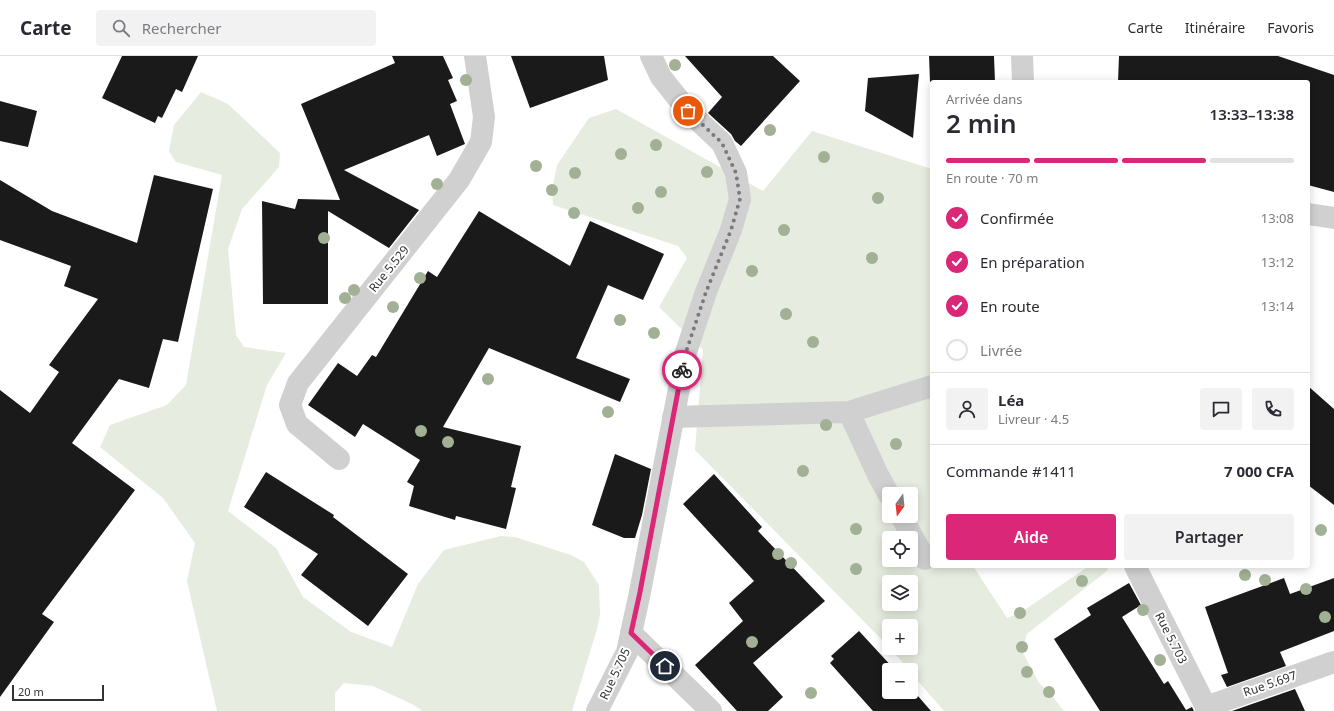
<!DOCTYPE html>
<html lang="fr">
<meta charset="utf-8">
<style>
:root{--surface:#fff;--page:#f2f2f3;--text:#2b2b33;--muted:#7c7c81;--line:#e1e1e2;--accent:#db2777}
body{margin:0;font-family:"Noto Sans",sans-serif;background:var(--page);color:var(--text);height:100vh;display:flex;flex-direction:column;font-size:15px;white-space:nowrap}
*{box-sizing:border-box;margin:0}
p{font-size:13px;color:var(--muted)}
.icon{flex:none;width:22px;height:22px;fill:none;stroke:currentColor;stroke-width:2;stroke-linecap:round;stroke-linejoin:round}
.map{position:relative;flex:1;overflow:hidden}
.drawer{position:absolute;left:930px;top:24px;width:380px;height:488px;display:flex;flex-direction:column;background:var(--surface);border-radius:4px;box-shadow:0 2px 10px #0003}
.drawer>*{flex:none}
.needle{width:26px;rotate:195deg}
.tools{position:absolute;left:882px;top:431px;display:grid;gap:8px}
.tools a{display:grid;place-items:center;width:36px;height:36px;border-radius:4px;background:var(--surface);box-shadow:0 2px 10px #0003;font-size:20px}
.scale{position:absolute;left:12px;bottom:10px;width:92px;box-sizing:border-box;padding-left:4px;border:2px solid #333;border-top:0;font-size:11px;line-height:14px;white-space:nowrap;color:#333;-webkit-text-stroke:3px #fff;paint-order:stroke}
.pin{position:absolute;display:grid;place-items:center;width:34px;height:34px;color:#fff;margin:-17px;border:2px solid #fff;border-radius:50%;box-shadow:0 1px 4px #0007}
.courier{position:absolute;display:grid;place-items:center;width:40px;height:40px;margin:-20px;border:3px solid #db2777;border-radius:50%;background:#fff;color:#222;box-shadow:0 1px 5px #0007}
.head em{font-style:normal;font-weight:600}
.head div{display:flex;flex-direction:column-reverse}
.head{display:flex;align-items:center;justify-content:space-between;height:68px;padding:0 16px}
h1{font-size:26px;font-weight:600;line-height:30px}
.bar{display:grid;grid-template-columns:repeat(4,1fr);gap:6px 4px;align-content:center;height:48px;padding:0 16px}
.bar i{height:5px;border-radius:3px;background:var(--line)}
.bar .current{background:var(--accent)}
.bar p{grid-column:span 4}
.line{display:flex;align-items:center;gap:10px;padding:0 16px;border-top:1px solid var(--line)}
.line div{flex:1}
.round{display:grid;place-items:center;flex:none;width:42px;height:42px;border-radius:4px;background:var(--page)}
ol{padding:0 16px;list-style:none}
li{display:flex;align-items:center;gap:12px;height:44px}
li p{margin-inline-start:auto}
li .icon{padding:4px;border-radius:50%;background:var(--accent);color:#fff;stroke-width:4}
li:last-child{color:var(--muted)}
li i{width:22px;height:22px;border:2px solid var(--line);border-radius:50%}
.action{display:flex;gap:8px;margin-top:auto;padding:8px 16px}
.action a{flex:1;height:46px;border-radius:4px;background:var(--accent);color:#fff;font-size:16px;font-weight:600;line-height:46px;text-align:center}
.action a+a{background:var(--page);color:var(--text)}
header{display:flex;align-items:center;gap:24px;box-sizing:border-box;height:56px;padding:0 20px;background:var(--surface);border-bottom:1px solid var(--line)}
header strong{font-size:19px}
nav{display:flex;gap:22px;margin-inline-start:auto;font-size:14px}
.search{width:280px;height:36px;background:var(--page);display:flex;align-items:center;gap:10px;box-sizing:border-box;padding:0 14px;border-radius:4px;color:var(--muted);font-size:15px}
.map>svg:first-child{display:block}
.green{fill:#e6ecdf;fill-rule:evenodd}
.building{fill:#1a1a1a}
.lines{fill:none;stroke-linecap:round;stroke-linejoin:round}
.minor{stroke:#d0d0d0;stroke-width:22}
.tree{fill:#a2b095}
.done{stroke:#7a7a7a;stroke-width:4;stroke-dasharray:0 7.2}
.route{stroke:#db2777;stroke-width:5}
.labels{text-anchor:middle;stroke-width:4;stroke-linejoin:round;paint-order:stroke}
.street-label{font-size:12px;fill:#333;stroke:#fff}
</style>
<header>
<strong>Carte</strong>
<div class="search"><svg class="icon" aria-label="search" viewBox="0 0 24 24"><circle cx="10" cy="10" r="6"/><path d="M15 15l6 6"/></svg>Rechercher</div>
<nav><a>Carte</a><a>Itinéraire</a><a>Favoris</a></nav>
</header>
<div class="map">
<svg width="1334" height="655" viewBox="0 0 1334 655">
<rect width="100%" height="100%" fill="#fff"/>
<path class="green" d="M201 36 228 48 280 97 279 111 242 153 228 193 236 279 244 291 286 297 267 329 228 455 276 492 303 541 351 576 392 591 418 528 444 494 501 480 515 481 571 499 584 506 599 529 600 559 597 573 572 655H422L414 649 373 630 344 627 335 637V655H217L187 525 195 487 163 442 100 391 110 369 167 349 186 329 222 119 176 106 169 95 174 69Z
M616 53 763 135 812 75 932 113V510H973L1007 562 1020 557 1089 510H1107L1108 514 1027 578 1022 595 1039 627 1049 636 1064 655H944L911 617V614H909L890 592H911V570H889V591L695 394 703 294 659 251 687 202 678 190 553 149 552 134 557 109 589 62ZM889 438H911V460H889ZM889 482H911V504H889ZM889 526H911V548H889Z"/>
<path class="building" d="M122 0H198L182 36 176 33 162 62 158 60 155 67 102 42Z
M392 0H443L453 22 448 24 457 45 450 48 465 88 437 100 429 79 344 114 419 154 389 192 328 155V248H263L262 145 295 153 298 143 340 144 301 48 395 7Z
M511 0H604L608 24 530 52Z
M685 0H773L800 25 741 90 735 85 731 78 708 57 722 41Z
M929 0H994L995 26H930Z
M1119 0H1278L1334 19V136L1308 129V26H1118Z
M919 18 913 82 865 55 868 22Z
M0 45 37 55 28 91 0 85Z
M154 119 213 133 178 286 163 283 149 332 119 323 72 387 135 434 42 558 54 566 0 641V334L30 357 59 316 49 309 98 243 64 230 71 210 0 184V124L52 155 137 187Z
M479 155 570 210 590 165 664 198 643 244 608 229 576 302 630 323 620 346 489 292 443 371 521 390 511 431 516 432 506 473 456 460 455 464 409 450 414 430 407 426 420 404 363 368 355 381 308 349 338 307 357 320 372 299 376 301 428 215 437 221Z
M1308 330 1334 353V449L1308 429Z
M615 398 651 413 642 459 635 482H624L592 469Z
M266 416 334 459 333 461 408 518 368 570 301 519 318 498 244 451Z
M714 418 762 471 758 475 825 545 753 607 783 641 768 655H737L695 609 743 565 729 547 754 525 683 448Z
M1284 522 1290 538 1334 522V575L1280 596 1286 610 1227 631 1221 619 1228 617 1205 551Z
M1129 527 1141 549 1122 561 1164 628 1168 625 1186 654 1192 651 1194 655H1100L1054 583 1091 559 1087 552Z
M859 575 895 614H889V636H911V632L931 655H873L830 607 834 603 831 600Z
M1295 633 1305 655H1232Z"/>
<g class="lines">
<path class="minor" d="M1022 0 1023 26
M1308 158 1334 162
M849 356 878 419 889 439
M673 361 849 356 932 330
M339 403 297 368 290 349 298 327 459 124 481 86 484 61 475 0
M901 460 925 503
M1135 510 1206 651V655
M631 577 711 655
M1206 651 1334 606
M597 655 627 596 640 536 686 296 706 236 731 174 740 143 736 117 722 87 688 55 661 21 651 0"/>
</g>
<g class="tree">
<circle cx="675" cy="9" r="6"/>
<circle cx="466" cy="24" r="6"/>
<circle cx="770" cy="74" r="6"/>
<circle cx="656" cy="89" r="6"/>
<circle cx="621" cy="98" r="6"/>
<circle cx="824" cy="101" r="6"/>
<circle cx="536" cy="110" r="6"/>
<circle cx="707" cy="116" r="6"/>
<circle cx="575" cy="117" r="6"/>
<circle cx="437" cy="128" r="6"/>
<circle cx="552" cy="134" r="6"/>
<circle cx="661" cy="136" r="6"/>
<circle cx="878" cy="142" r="6"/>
<circle cx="638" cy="152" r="6"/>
<circle cx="574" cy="157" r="6"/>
<circle cx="784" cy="174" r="6"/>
<circle cx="324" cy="182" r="6"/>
<circle cx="872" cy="202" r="6"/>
<circle cx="752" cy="215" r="6"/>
<circle cx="420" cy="222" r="6"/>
<circle cx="354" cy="234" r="6"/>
<circle cx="345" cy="242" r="6"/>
<circle cx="393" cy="251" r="6"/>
<circle cx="786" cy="258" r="6"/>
<circle cx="620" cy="264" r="6"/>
<circle cx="654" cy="277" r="6"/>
<circle cx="813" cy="286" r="6"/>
<circle cx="488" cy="323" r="6"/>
<circle cx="608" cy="356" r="6"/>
<circle cx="826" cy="369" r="6"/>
<circle cx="421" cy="375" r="6"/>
<circle cx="448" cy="386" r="6"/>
<circle cx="896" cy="388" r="6"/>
<circle cx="803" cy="415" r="6"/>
<circle cx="856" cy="473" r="6"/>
<circle cx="1321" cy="474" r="6"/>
<circle cx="778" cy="498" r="6"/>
<circle cx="791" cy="507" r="6"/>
<circle cx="856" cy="513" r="6"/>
<circle cx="1245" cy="519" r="6"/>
<circle cx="1265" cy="524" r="6"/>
<circle cx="1082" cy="525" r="6"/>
<circle cx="1306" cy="533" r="6"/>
<circle cx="1143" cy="554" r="6"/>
<circle cx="1020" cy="557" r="6"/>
<circle cx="1325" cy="561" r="6"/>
<circle cx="752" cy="586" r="6"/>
<circle cx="1022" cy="591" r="6"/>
<circle cx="1160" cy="604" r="6"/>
<circle cx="1027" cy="616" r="6"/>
<circle cx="1049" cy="636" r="6"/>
<circle cx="811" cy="637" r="6"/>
</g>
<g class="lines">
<path class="done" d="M682 314 686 296 706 236 731 174 740 143 736 117 722 87 688 55"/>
<path class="route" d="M665 610 631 577 640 536 682 314"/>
</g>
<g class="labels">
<g class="street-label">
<text transform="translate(389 213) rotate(-51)" y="4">Rue 5.529</text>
<text transform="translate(1171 582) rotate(63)" y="4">Rue 5.703</text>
<text transform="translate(615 618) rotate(-65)" y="4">Rue 5.705</text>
<text transform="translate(1270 628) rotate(-19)" y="4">Rue 5.697</text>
</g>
</g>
</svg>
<div class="tools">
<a><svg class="needle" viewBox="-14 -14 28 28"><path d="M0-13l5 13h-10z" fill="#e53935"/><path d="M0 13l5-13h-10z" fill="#7c7c81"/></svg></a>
<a><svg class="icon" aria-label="locate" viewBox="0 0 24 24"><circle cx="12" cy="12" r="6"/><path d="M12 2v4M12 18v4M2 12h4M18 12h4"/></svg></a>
<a><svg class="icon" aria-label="layers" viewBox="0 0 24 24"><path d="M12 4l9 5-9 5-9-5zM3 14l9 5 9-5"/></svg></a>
<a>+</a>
<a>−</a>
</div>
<div class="scale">20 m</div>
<div class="pin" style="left:688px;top:55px;background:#ea580c"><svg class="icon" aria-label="bag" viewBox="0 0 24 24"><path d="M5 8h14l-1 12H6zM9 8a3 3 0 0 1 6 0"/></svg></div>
<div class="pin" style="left:665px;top:610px;background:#1f2937"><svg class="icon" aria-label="home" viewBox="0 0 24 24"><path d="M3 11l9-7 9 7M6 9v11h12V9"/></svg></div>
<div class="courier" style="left:682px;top:314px"><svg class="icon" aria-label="bike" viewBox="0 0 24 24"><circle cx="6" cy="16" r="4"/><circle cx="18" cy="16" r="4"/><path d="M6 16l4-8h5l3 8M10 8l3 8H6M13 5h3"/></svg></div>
<section class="drawer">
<div class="head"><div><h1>2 min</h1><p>Arrivée dans</p></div><em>13:33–13:38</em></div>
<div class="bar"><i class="current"></i><i class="current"></i><i class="current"></i><i></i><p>En route · 70 m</p></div>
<ol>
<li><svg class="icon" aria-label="check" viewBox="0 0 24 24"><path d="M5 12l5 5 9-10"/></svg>Confirmée<p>13:08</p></li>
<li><svg class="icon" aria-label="check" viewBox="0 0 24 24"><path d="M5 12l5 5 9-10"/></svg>En préparation<p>13:12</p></li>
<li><svg class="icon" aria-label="check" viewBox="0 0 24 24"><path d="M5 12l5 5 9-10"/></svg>En route<p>13:14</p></li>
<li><i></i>Livrée</li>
</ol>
<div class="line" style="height:72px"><a class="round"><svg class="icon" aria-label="person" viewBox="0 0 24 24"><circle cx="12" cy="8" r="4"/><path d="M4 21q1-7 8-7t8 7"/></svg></a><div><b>Léa</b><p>Livreur · 4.5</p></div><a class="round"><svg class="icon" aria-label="chat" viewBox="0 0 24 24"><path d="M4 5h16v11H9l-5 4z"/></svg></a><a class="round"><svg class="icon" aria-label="phone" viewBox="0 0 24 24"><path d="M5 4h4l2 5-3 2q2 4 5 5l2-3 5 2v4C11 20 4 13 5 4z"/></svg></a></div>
<div class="line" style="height:52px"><div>Commande #1411</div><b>7 000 CFA</b></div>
<div class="action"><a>Aide</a><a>Partager</a></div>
</section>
</div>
